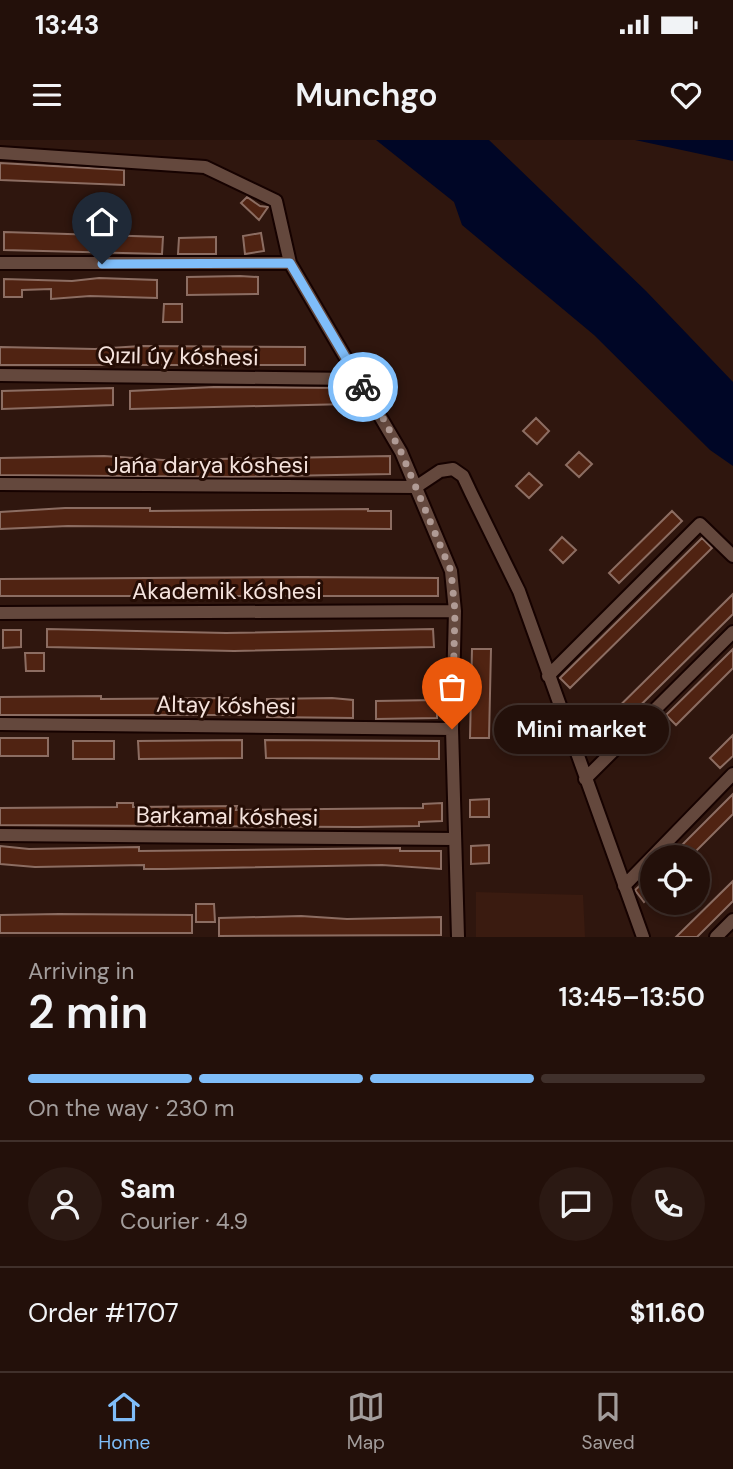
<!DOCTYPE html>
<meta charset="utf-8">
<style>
:root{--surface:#23100a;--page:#2b1913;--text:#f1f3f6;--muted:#a39d9c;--line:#40302b;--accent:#7fbdf9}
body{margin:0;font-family:"DM Sans",sans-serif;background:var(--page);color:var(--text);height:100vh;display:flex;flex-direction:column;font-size:26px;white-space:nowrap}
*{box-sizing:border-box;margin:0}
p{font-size:23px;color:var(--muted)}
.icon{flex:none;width:38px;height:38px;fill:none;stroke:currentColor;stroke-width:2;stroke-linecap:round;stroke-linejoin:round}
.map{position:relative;height:797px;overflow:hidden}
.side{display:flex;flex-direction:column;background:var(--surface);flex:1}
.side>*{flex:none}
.tools{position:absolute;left:640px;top:705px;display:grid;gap:14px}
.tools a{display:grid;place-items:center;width:70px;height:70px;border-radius:50%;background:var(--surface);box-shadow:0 4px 10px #0003,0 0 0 2px var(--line);font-size:35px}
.pin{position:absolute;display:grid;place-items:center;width:60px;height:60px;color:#fff;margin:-72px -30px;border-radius:50% 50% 50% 0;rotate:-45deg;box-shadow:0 0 7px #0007}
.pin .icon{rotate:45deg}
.courier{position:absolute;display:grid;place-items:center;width:70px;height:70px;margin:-35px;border:5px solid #7fbdf9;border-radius:50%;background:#fff;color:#222;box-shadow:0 2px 9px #0007}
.bubble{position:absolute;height:49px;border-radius:24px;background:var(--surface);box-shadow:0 4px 10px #0003,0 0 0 2px var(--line);font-size:23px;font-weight:600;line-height:49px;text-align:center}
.summary em{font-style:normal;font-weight:600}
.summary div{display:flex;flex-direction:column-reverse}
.summary{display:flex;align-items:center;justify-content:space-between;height:119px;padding:0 28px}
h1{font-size:46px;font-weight:600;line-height:52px}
.bar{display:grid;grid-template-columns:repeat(4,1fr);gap:10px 7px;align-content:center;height:84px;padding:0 28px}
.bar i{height:9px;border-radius:5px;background:var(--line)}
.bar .on{background:var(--accent)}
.bar p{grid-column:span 4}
.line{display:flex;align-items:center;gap:18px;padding:0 28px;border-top:2px solid var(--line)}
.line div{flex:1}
.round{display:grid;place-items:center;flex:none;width:74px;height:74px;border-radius:37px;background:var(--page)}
.status{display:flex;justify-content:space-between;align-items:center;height:49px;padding:0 35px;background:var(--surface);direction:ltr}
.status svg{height:19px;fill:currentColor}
header{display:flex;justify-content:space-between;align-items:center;height:91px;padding:0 28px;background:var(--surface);font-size:32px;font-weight:600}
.tabs{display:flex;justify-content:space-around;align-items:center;height:98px;border-top:2px solid var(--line);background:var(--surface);font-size:19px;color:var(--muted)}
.tabs a{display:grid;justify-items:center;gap:4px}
.tabs .on{color:var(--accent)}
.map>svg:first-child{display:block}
.built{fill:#3a1b10}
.water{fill:#000626}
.building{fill:#502312;stroke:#8c6d62;stroke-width:2}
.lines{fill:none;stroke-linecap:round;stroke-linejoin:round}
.minor-casing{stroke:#160200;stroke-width:16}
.minor{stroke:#64483d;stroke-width:12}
.done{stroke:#b09b95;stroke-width:7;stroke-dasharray:0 12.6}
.route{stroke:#7fbdf9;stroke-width:9}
.labels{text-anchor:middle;stroke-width:6;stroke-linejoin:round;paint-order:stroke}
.street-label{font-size:23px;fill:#f5e3dd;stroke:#250d05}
</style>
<div class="status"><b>13:43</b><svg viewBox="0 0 49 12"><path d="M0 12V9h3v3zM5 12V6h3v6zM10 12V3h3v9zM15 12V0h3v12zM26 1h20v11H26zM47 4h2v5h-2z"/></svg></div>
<header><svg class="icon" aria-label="menu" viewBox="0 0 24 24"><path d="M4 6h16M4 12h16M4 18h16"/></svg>Munchgo<svg class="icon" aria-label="heart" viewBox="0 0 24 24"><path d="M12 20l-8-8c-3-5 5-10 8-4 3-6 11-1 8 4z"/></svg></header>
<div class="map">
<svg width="733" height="797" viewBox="0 0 733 797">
<rect width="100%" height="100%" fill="#2f160e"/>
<path class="built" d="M476 752 583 755 585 797H476Z"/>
<path class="water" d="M376 0H489L646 151 733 242V326L710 310 594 195 462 85 454 62Z
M635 0H733V21Z"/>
<path class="building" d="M0 23 124 30V45L0 40Z
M247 57 260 66 268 67 259 80 241 63Z
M4 92 163 97 162 114 4 110Z
M261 93 264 111 245 114 243 96Z
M216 97V114H178L179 98Z
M240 136 258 137V154L187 155V137Z
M99 138 157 140V158L90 156 51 159V149L22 150V157H4V139L72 141Z
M164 164H182V182H163Z
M141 206 305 207V225H0V207L95 209Z
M214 247 349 248V264L130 269V251Z
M113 248V265L2 269V251Z
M536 278 549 291 537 304 523 291Z
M579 312 592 324 579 337 566 325Z
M104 316 163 320 390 316V334L231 337 0 335V318Z
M529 333 542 345 529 358 516 346Z
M65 368H150V371L368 369V371H391V389L68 386 0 389V372Z
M672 371 682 381 619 443 609 433Z
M562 397 576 410 563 423 550 410Z
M702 398 712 408 570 548 560 538Z
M304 437 438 438V456H0V439Z
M733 454V474L596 609 586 599Z
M47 489 226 493 433 489 434 507 234 511 47 507Z
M3 490H21V507L3 508Z
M472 509H491L489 598H470Z
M733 509V528L676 585 666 575Z
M25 513H44V531H26Z
M101 556V559L240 558 241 575H0V557Z
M332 558 353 560V578L267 577V559Z
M437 560V578L376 579V561Z
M733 595V616L720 628 710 618Z
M0 598H48V616H0Z
M242 600V618L139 619 138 601Z
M265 600 439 601V619L266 618Z
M73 601H114V619H73Z
M733 654V674L689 718H669Z
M489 659V677H470V660Z
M117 663H133V667L237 666 236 670 423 668V664L442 663V681L419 682V686L358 687 0 685V668L117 667Z
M489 705V723L471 724V706Z
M0 706 29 709 139 707V711L400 708V711H441V729L382 725 165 729H144V725L35 727 0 724Z
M653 733V753L644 762 635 750Z
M733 741V761L697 797H676Z
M196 764H214L215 782H196Z
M59 774 192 775V793H0V775Z
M301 776 347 779 441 777V795L219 796V778Z"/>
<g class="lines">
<defs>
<path id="minor" d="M0 13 205 27 276 61 290 123 401 312 451 431 455 471 452 589 458 797
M0 123H290
M0 235 356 239
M0 344 416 347
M416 347 440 331 453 329 463 336 471 353 519 451 643 797
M0 473 455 471
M548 536 700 384 733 416
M0 584 452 589
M585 639 733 492
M0 695 454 699
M624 746 733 634
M716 797 733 780"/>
</defs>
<use href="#minor" class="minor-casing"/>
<use href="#minor" class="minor"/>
</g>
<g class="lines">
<path class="done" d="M363 247 375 263 401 312 451 431 455 471 452 589"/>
<path class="route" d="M102 124 290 123 363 247"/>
</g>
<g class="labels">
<g class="street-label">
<text transform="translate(178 216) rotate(1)" y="8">Qızıl úy kóshesi</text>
<text x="208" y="333">Jańa darya kóshesi</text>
<text x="227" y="459">Akademik kóshesi</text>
<text transform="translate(226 565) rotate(1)" y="8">Altay kóshesi</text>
<text transform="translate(227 676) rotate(1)" y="8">Barkamal kóshesi</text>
</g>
</g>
</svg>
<div class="tools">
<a><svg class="icon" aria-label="locate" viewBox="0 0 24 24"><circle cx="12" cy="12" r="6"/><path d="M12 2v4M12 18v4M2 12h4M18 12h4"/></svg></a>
</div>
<div class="pin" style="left:452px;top:589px;background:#ea580c"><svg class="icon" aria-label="bag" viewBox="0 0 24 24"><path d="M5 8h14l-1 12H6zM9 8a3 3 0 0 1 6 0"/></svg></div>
<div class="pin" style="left:102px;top:124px;background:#1f2937"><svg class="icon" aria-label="home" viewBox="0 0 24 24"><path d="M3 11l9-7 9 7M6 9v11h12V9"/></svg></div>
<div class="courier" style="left:363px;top:247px"><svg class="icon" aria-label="bike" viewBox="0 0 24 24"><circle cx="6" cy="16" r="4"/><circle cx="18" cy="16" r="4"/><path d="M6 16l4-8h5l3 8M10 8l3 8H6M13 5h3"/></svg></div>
<div class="bubble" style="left:494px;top:565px;width:175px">Mini market</div>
</div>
<section class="side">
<div class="summary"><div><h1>2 min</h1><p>Arriving in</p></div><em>13:45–13:50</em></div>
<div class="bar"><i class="on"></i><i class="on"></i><i class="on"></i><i></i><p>On the way · 230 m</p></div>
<div class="line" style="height:126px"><a class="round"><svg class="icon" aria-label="person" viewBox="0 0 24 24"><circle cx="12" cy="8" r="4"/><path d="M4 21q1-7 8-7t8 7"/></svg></a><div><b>Sam</b><p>Courier · 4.9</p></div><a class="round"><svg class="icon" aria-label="chat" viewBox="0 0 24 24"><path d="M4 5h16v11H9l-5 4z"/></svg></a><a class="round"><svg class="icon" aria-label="phone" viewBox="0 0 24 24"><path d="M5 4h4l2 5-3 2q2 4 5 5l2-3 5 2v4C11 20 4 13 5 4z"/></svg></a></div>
<div class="line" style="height:91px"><div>Order #1707</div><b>$11.60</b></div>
</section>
<nav class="tabs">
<a class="on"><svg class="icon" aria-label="home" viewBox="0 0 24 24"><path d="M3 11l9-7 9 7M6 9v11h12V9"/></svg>Home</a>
<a><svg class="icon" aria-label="map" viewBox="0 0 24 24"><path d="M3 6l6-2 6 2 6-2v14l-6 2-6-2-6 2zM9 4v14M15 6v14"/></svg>Map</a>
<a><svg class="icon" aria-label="saved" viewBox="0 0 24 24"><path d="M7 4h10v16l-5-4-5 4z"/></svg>Saved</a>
</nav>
